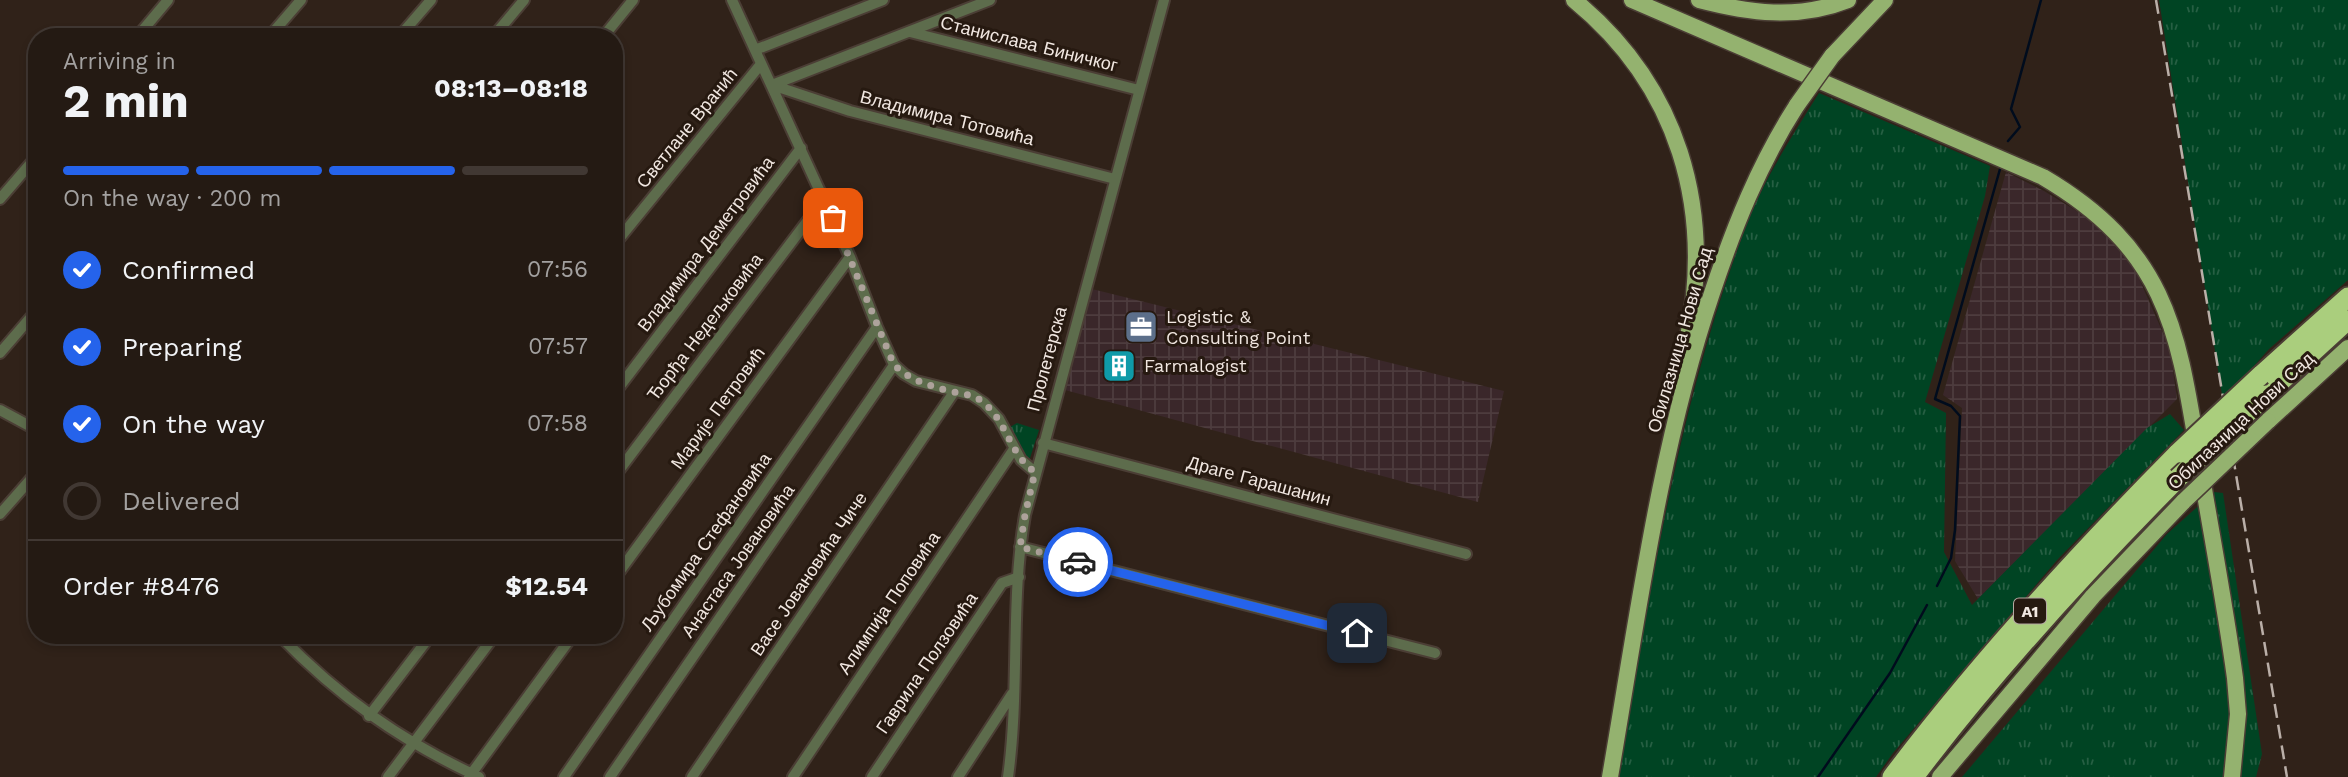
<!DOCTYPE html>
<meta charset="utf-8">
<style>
:root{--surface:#241a13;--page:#302721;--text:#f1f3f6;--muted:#a3a1a0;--line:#413833;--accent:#2563eb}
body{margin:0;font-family:"Work Sans",sans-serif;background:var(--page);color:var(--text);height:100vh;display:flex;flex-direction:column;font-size:26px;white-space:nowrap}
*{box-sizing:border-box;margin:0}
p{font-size:23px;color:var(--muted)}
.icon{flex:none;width:38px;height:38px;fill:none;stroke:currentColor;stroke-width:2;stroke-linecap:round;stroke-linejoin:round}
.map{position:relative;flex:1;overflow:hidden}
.side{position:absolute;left:28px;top:28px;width:595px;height:616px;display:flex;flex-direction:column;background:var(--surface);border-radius:28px;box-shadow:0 4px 10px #0003,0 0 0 2px var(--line)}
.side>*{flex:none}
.pin{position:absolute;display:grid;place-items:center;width:60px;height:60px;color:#fff;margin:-30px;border-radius:14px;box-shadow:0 4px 10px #0006}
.courier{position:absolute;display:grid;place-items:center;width:70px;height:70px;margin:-35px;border:5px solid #2563eb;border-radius:50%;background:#fff;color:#222;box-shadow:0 2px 9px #0007}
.summary em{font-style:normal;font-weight:700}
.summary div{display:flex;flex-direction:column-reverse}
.summary{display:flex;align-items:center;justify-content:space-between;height:119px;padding:0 35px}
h1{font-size:46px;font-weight:700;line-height:52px}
.bar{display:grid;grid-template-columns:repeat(4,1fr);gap:10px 7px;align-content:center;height:84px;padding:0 35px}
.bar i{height:9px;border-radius:5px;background:var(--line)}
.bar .on{background:var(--accent)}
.bar p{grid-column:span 4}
.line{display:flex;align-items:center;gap:18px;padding:0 35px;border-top:2px solid var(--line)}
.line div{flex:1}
ol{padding:0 35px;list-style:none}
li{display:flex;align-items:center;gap:21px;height:77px}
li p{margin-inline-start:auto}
li .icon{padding:7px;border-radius:50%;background:var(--accent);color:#fff;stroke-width:4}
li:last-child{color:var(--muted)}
li i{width:38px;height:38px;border:4px solid var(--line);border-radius:50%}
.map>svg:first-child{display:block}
.industrial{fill:url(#industrial-grid)}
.grass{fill:url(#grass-tufts)}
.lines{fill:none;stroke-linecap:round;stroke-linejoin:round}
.stream{stroke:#000c1d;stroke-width:2.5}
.street-casing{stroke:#4b3e35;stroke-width:14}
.primary-casing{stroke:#4b3e35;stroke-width:19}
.highway-casing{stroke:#4b3e35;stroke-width:23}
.street{stroke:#5d6c4c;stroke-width:10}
.primary{stroke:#94b26f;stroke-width:16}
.highway{stroke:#aace7d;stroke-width:19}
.rail{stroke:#baafa8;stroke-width:2.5;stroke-dasharray:14 7;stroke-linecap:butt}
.primary-bridge-casing{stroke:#4b3e35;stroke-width:19;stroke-linecap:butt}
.highway-bridge-casing{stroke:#4b3e35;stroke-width:23;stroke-linecap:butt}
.primary-bridge{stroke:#94b26f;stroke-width:16}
.highway-bridge{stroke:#aace7d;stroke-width:19}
.done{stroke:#ada29b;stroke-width:7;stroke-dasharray:0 12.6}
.route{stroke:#2563eb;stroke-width:9}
.labels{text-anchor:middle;stroke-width:6;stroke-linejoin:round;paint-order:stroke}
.shield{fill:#261910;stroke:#b4a9a2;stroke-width:2}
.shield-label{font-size:16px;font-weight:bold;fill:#f1e7e1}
.street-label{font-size:18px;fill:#f1e7e1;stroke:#261910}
.poi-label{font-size:18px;fill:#f1e7e1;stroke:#261910;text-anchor:start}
</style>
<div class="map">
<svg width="2348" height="777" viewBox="0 0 2348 777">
<defs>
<pattern id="industrial-grid" width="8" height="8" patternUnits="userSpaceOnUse" patternTransform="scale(1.75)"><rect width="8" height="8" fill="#3a272a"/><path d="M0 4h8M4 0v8" fill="none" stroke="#4d3c3e"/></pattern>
<pattern id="grass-tufts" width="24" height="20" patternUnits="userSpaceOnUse" patternTransform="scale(1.75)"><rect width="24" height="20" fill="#004423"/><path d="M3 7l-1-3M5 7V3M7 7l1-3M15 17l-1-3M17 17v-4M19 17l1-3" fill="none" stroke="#265f43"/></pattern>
</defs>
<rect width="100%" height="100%" fill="#302219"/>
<path class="industrial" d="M2006 172 2044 191 2101 226 2134 267 2170 349 2177 399 1978 599 1955 561 1962 408 1943 395Z
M1092 289 1504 391 1478 502 1065 390Z"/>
<path class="grass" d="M2159 0H2348V280L2269 349 2223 401Z
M1819 93 1990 166 1985 196 1925 402 1946 413 1944 552 1972 605 2147 428 2170 414 2184 430 2058 559 1893 753 1876 777H1618C1650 591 1679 401 1747 224 1765 177 1793 135 1819 93Z
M1017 423 1039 430 1030 458H1027L1010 427Z
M2214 492 2223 493 2262 754 2256 777H1962L2167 534Z"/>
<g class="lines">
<path class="stream" d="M2008 141 2020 127 2011 109 2041 0
M1937 586 1951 558 1955 530 1960 416 1951 406 1935 399 2000 169
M1818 777 1890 673 1927 605"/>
<defs>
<path id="street" d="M732 0 850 257 877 327 894 365 904 374 916 381 972 395 984 403 999 419 1021 460 1035 472
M910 32 1139 90
M137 37 168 0
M269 37 301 0
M399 37 431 0
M493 37 524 0
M603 37 633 0
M755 50 883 0
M772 85 850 111 1115 179
M772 85 990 0
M0 199 37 156
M614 245 761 64
M0 353 37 310
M614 394 801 148
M0 410 37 430
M1043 443 1466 554
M614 477 824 199
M0 514 37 472
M1020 547 1435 653
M614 579 850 257
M279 635C339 697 401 741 479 777
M369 716 431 635
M388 777 495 635
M469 777 573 635
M564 777 877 327
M610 777 894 365
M692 777 954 392
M793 777 1014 449
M872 777 1002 583 1019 577
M958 777 1012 694
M1008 777C1020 690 1010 601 1025 515L1164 0"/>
<path id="primary" d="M1574 0C1679 86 1713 207 1688 337
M1632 0 2043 177C2177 256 2179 344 2203 483 2214 548 2226 612 2235 678L2238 714 2232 777
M1699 0C1749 13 1798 20 1848 0
M1832 56 1885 0
M2268 421 2348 348
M1610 777C1638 615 1659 450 1712 293 1734 227 1759 164 1797 105
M1940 777 2093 596 2184 501"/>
<path id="highway" d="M2261 375 2348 297
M2266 395 2348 320
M1892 777C1979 662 2077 555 2178 453
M1914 777C1994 671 2085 572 2178 478"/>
</defs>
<use href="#street" class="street-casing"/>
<use href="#primary" class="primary-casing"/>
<use href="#highway" class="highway-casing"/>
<use href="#street" class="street"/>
<use href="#primary" class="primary"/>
<use href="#highway" class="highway"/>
<path class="rail" d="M2156 0 2287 777"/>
<defs>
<path id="primary-bridge" d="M1797 105 1832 56
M2184 501 2268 421"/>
<path id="highway-bridge" d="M2178 453 2261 375
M2178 478 2266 395"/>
</defs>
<use href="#primary-bridge" class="primary-bridge-casing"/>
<use href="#highway-bridge" class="highway-bridge-casing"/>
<use href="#primary-bridge" class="primary-bridge"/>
<use href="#highway-bridge" class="highway-bridge"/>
</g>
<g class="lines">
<path class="done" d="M833 218 894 365C911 381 931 386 953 392 964 394 975 395 984 403 1007 422 1010 455 1035 472L1025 515 1020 547 1078 562"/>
<path class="route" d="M1078 562 1357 633"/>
</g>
<defs>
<symbol id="office-square" viewBox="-11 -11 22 22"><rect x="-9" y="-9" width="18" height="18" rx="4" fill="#5c6f8a" stroke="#261910"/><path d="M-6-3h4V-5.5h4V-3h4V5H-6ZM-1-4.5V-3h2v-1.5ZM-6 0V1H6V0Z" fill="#fff"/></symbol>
<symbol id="building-square" viewBox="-11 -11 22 22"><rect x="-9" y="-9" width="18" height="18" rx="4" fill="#0f9aa8" stroke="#261910"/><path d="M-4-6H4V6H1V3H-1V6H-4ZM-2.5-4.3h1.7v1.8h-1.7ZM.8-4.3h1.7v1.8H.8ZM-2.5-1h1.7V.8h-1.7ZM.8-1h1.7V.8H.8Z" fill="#fff"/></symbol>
</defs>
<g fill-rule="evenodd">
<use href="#office-square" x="1122" y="308" width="38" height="38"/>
<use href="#building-square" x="1100" y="347" width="38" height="38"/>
</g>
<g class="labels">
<rect class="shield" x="2014" y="598.5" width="32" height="25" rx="5"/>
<g class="shield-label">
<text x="2030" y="617">A1</text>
</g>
<g class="street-label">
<text transform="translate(1029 44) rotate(14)" y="6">Станислава Биничког</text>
<text transform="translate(947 118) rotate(14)" y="6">Владимира Тотовића</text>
<text transform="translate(687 128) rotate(-51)" y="6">Светлане Вранић</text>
<text transform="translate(706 244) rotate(-53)" y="6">Владимира Деметровића</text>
<text transform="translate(705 327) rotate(-53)" y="6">Ђорђа Недељковића</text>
<text transform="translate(1680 340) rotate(-74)" y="6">Обилазница Нови Сад</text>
<text transform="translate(1047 359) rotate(-75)" y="6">Пролетерска</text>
<text transform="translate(718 408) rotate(-54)" y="6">Марије Петровић</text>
<text transform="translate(2241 421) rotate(-43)" y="6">Обилазница Нови Сад</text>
<text transform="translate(1259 481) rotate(15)" y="6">Драге Гарашанин</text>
<text transform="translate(706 542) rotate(-55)" y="6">Љубомира Стефановића</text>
<text transform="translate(738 561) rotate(-55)" y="6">Анастаса Јовановића</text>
<text transform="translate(809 574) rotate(-56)" y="6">Васе Јовановића Чиче</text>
<text transform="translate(889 603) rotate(-56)" y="6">Алимпија Поповића</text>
<text transform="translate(927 663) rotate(-56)" y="6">Гаврила Ползовића</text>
</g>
<g class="poi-label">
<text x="1166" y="323">Logistic &amp;<tspan x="1166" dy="21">Consulting Point</tspan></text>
<text x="1144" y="372">Farmalogist</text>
</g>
</g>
</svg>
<div class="pin" style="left:833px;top:218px;background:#ea580c"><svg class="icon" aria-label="bag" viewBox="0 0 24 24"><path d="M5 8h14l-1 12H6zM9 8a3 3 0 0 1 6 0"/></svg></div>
<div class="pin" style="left:1357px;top:633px;background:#1f2937"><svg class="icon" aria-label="home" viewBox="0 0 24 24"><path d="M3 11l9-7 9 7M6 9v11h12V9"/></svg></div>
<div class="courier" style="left:1078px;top:562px"><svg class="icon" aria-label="car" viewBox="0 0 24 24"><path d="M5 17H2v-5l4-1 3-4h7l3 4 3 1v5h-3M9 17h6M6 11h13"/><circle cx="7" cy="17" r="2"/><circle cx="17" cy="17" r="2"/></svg></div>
<section class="side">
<div class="summary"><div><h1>2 min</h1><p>Arriving in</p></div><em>08:13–08:18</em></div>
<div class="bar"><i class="on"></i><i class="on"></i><i class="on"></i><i></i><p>On the way · 200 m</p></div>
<ol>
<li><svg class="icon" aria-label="check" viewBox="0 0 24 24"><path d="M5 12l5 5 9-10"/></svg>Confirmed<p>07:56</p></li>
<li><svg class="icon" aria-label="check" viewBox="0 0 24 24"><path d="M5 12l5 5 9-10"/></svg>Preparing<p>07:57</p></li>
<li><svg class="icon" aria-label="check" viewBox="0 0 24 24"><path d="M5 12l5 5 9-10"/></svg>On the way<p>07:58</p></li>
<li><i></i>Delivered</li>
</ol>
<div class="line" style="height:91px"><div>Order #8476</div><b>$12.54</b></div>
</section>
</div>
